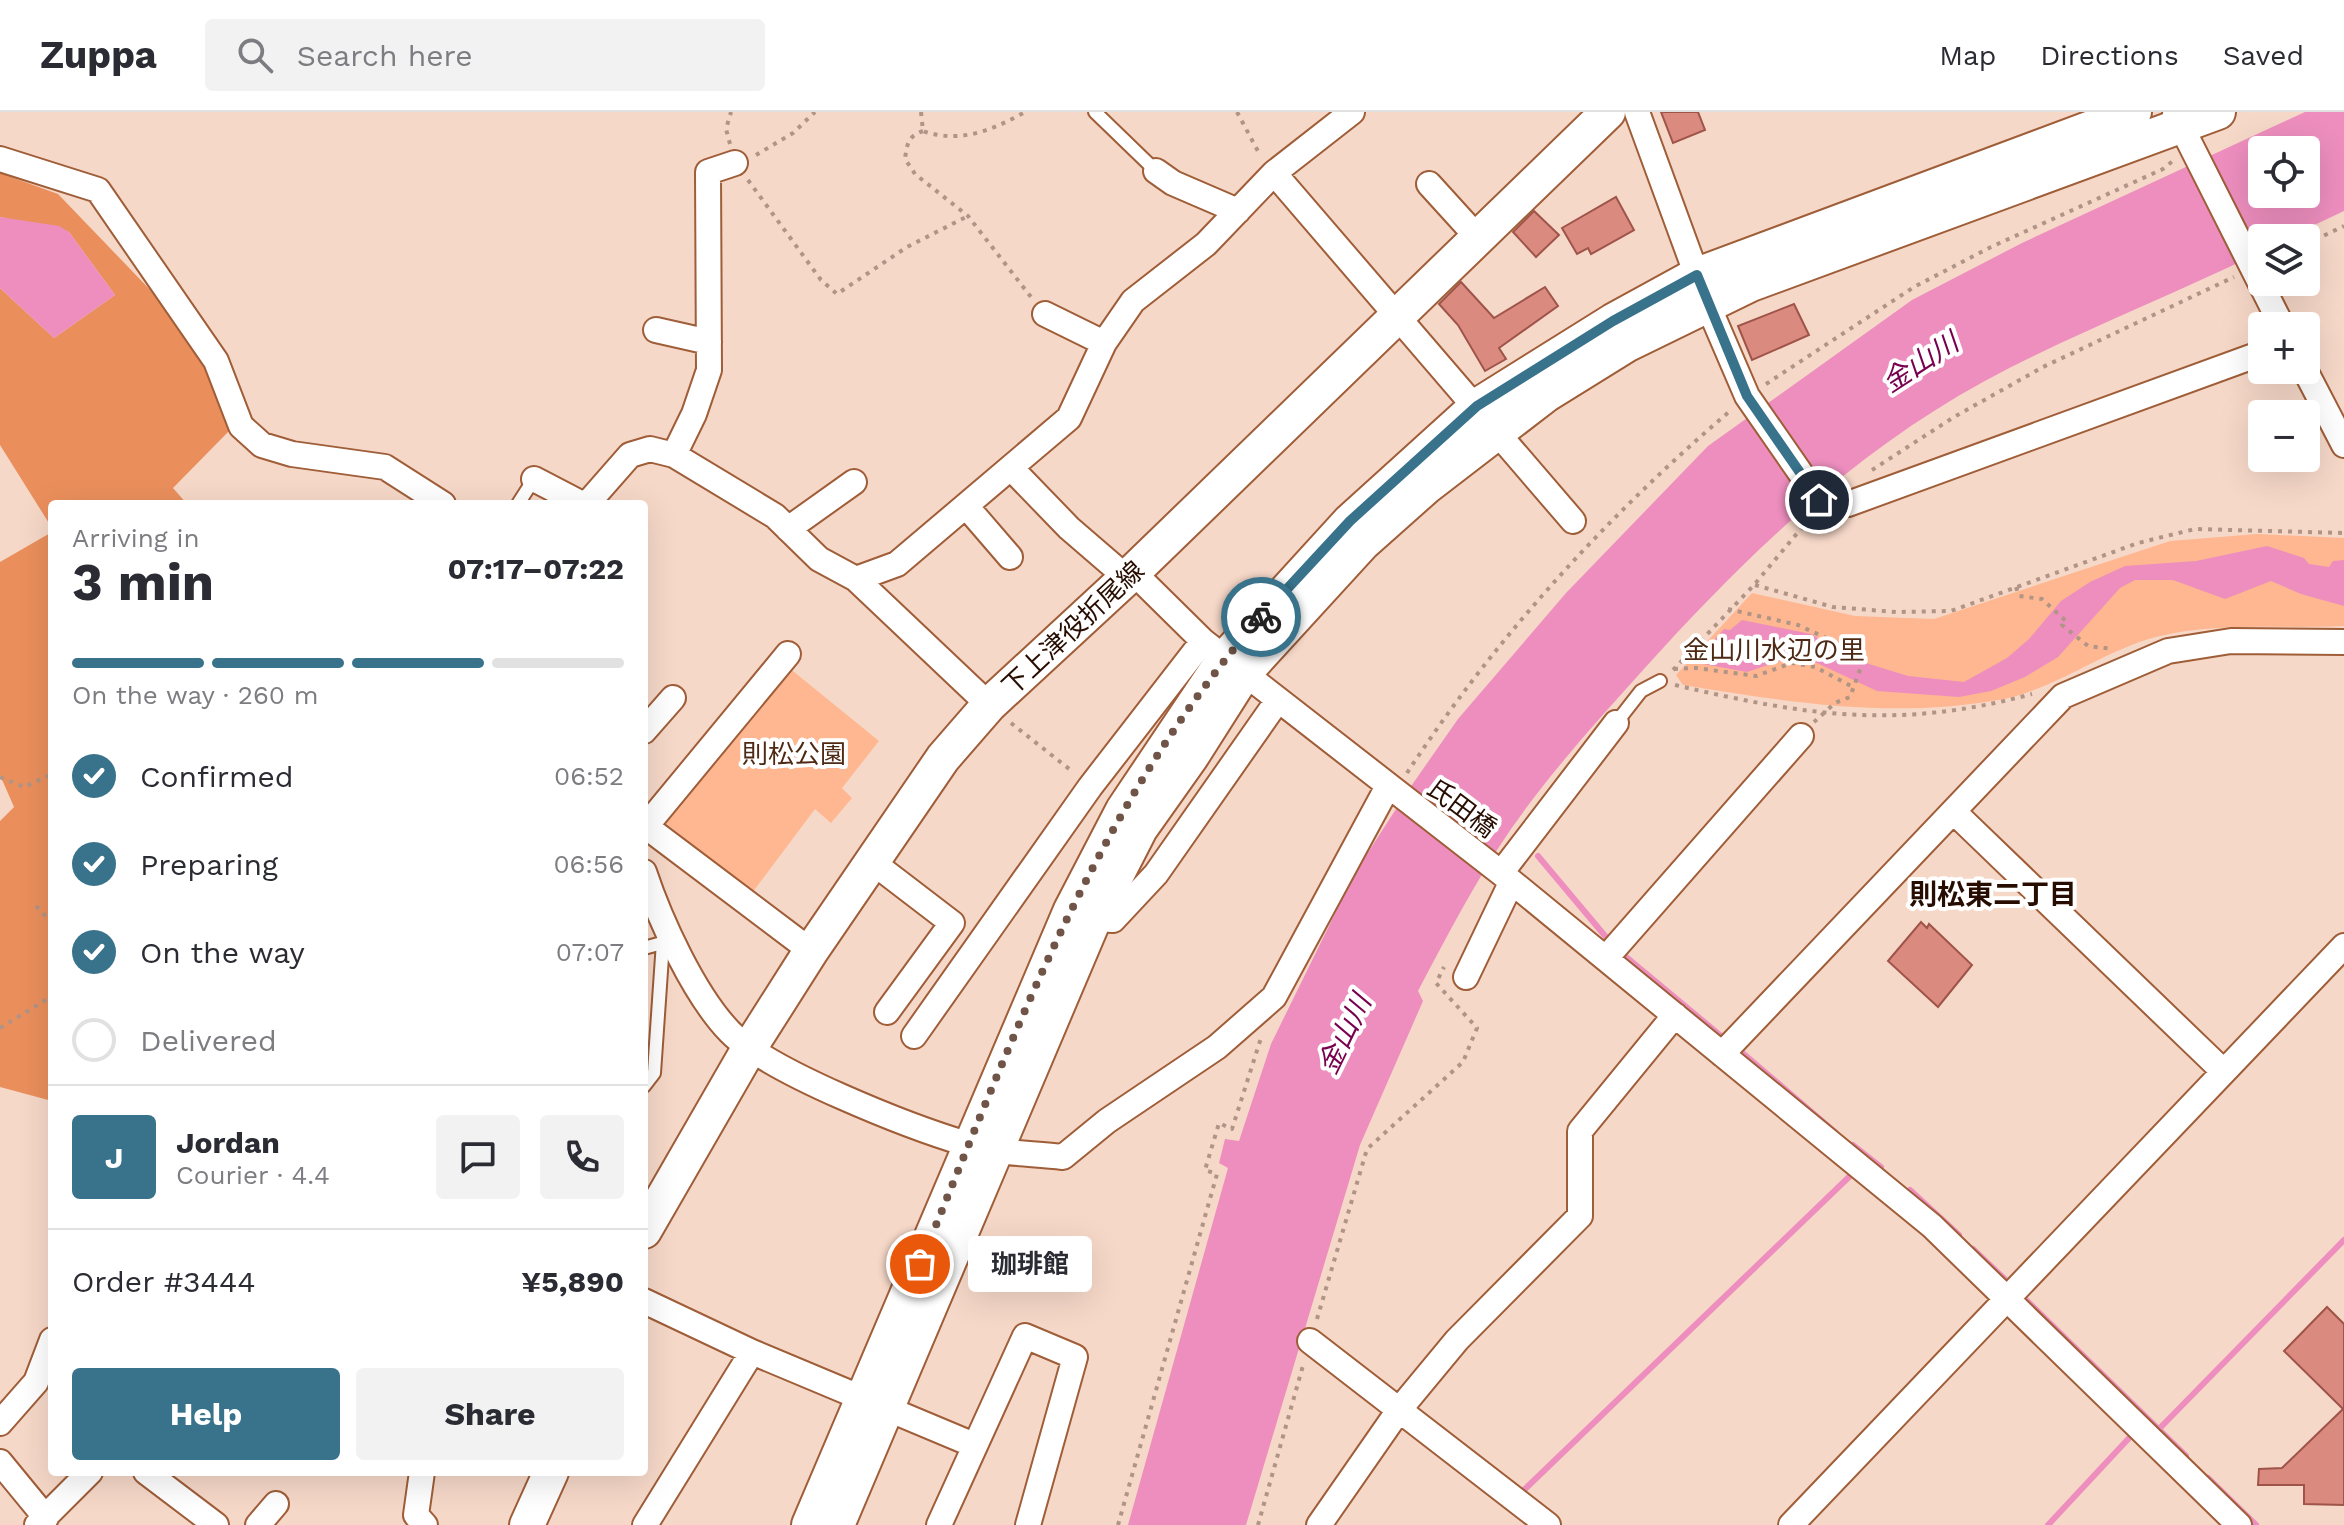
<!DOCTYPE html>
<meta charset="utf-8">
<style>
:root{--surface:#fff;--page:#f2f2f3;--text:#2b2b33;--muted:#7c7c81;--line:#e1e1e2;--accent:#38728b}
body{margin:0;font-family:"Work Sans","Noto Sans JP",sans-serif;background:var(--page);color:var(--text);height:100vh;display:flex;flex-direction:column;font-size:30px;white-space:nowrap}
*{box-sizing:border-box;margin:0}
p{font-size:26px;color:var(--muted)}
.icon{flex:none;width:44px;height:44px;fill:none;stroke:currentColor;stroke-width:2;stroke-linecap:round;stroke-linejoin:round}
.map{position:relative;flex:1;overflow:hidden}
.sheet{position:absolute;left:48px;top:388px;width:600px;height:976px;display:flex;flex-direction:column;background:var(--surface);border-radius:8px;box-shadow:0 8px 32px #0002}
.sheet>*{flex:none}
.tools{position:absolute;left:2248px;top:24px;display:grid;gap:16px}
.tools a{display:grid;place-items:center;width:72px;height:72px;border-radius:8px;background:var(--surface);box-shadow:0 8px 32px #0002;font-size:40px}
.pin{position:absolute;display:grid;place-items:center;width:68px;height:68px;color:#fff;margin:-34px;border:4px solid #fff;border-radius:50%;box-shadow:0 2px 8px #0007}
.courier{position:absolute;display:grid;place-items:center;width:80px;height:80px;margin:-40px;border:6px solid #38728b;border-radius:50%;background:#fff;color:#222;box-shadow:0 2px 10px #0007}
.bubble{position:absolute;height:56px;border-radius:8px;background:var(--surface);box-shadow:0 8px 32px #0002;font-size:26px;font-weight:700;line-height:56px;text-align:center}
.headline em{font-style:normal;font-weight:700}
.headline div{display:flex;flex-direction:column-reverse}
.headline{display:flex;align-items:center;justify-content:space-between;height:136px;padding:0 24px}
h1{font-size:52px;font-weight:700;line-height:60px}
.bar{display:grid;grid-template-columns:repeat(4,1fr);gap:12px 8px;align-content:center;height:96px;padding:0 24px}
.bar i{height:10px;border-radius:6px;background:var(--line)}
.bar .current{background:var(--accent)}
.bar p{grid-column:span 4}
.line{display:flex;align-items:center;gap:20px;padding:0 24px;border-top:2px solid var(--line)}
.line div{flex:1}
.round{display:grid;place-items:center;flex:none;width:84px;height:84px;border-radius:8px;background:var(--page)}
ol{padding:0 24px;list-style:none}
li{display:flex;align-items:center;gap:24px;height:88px}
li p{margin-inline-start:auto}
li .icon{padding:8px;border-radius:50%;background:var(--accent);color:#fff;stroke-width:4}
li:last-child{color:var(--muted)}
li i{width:44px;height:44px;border:4px solid var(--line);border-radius:50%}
.primary-button{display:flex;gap:16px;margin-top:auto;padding:16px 24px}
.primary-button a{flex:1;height:92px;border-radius:8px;background:var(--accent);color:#fff;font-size:32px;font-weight:700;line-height:92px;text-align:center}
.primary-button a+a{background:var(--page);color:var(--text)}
header{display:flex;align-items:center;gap:48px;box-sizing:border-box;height:112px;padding:0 40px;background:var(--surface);border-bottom:2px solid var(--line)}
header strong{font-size:38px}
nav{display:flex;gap:44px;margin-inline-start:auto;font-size:28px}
.search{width:560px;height:72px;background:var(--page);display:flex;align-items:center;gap:20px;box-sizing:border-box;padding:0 28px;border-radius:8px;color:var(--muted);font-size:30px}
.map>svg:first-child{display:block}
.green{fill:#feb791}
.forest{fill:#ea8f5c}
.water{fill:#ed8ebe;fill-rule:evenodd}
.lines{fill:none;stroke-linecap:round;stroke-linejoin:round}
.stream{stroke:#ed8ebe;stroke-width:6}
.building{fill:#da8a7e;stroke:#9f544a;stroke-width:2}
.lane-casing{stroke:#9f5d38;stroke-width:16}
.street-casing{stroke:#9f5d38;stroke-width:28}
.secondary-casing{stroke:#9f5d38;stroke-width:38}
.path{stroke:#b09485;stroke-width:4;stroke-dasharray:4 6;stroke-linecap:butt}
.lane{stroke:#fff;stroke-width:12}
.street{stroke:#fff;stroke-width:24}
.secondary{stroke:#fff;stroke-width:34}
.done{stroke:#6f5447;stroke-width:8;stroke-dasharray:0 14.4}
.route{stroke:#38728b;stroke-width:10}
.labels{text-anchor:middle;stroke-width:8;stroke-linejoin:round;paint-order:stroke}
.street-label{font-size:26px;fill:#270d01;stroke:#fff}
.park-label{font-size:26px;fill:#4e2a15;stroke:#fff}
.water-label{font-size:28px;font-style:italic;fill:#78004f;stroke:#fff}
.neighbourhood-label{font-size:28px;font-weight:bold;fill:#270d01;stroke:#fff}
</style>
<header>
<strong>Zuppa</strong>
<div class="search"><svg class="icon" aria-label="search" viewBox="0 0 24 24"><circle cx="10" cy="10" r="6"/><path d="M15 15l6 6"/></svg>Search here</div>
<nav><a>Map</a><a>Directions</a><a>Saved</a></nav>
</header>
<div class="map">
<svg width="2344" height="1413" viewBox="0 0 2344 1413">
<rect width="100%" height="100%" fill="#f6d8c8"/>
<path class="green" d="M2257 422 2344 426V514C2281 517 2217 510 2156 525 2102 539 2053 579 1998 588 1891 607 1788 590 1683 573L1676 563 1752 481 1855 504 1934 507 2170 429Z
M788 555 879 629 842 676 852 686 831 711 815 697 752 781 663 709Z"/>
<path class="forest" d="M0 61 58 82 158 186 205 254 230 318 173 376 187 392H52V416L0 333V176L54 226 115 183 69 120 0 105Z
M52 420V989L0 975V709L14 695 0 663V450Z"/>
<path class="water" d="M2305 0H2344V99L2287 126H2262V139C2170 185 2073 221 1983 270 1850 343 1743 447 1643 558 1597 609 1550 661 1511 717 1476 768 1447 824 1418 879L1423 889 1360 1033 1246 1413H1128L1228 1056 1219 1051 1225 1027 1239 1029 1271 932 1356 759 1407 680 1458 607 1566 481 1708 334 1912 188 2022 131ZM2262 38H2306V82H2262Z
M0 105 59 114 69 120 115 183 54 226 0 176Z
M2267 434 2304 446 2309 452 2329 455 2333 449 2344 448V494L2301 482 2271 469 2225 487 2173 468H2135L2120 476 2058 545 2025 565 1991 579 1959 585 1877 579 1804 545 1789 546 1747 560 1703 552 1712 542 1704 539 1724 517 1730 518 1742 508 1811 522 1856 548 1908 564 1964 570 2007 546 2029 527 2061 489 2090 470 2125 454 2196 449Z"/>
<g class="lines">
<path class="stream" d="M1538 744 1611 831
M1619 839 1727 929
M1739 938 1835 1020
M1853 1033 1881 1055
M1910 1078 1959 1123
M1973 1137 2012 1174
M2020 1182 2186 1344
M2159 1317 2344 1128
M2208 1366 2256 1413
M1524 1378 1850 1064
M2048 1413 2130 1325"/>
</g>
<path class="building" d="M1661 0H1698L1705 18 1673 31Z
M1616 85 1634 118 1591 142 1588 136 1577 142 1562 116Z
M1534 99 1559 123 1536 145 1513 120Z
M1461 170 1494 206 1545 175 1558 194 1499 236 1506 247 1485 259 1458 213 1439 192Z
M1794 192 1809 223 1752 248 1738 214Z
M1921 810 1927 816 1929 812 1972 853 1938 895 1888 849Z
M2327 1195 2344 1212V1393L2304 1392V1373H2258L2259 1357 2282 1356 2343 1297 2284 1239Z"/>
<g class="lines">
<defs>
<path id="lane" d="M1095 0 1156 59
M518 392 534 367
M1616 611 1641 579 1660 569
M644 836 669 829
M644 974 654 961 663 830"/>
<path id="street" d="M1637 0 1707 191 1747 284 1822 392H1848L2262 241
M2175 2 2282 214
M0 47 98 78 216 249 241 314 262 333 292 342 385 355 443 392
M1156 59 1173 71 1238 99
M1274 61 1573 409
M1429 72 1479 127
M1045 202 1104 231
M656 218 709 230
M2305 258 2344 333
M674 343 694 302 709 258 708 60 735 51
M1011 356 1069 416 1127 466
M534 367 582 392
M587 392 630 343 650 337 674 343 775 404 819 447 856 467 989 593
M966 394 1010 445
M788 417 854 370
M1133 460 1203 529 1501 761 1932 1114 2239 1413
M856 467 897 452 1069 306 1104 231 1133 189 1206 132 1274 61 1352 0
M644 619 673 586
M1955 701 2223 959
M644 713 811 839
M646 714 788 542
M871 749 952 811 887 900
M644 760C660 808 694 883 730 920 769 960 910 1015 967 1032 996 1042 1032 1041 1063 1045L1107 1009 1217 935 1274 885 1387 676
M1501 761 1616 611
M1094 807 1113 808 1156 762 1278 588
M1606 846 1801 624
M1466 865 1511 771
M914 924 1090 675 1203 529
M1722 942 2063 584 2168 539 2231 529 2344 530
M644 1189 752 1240 974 1333
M1310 1229 1548 1413
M0 1311 36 1270 52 1228
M0 1350 46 1406
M146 1360 216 1413
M422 1360 416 1403 425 1413
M37 1413 90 1360
M258 1413 276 1392
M645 1413 752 1240
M939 1413 1025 1224 1075 1245 1028 1413
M1319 1413 1399 1298 1457 1228 1580 1104V1019L1675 903
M1791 1413 2344 834"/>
<path id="secondary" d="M644 1119 750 935 811 839 943 646 989 593 1133 460 1608 0
M527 1413 551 1360
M809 1413 1071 798 1123 698 1225 546 1350 409 1477 294 1613 209 1697 163 2134 0
M837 1413 1094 807 1140 717 1191 645 1245 560 1363 431 1426 375 1547 282 1626 233 1751 172 2218 0"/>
</defs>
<use href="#lane" class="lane-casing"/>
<use href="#street" class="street-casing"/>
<use href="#secondary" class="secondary-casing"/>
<path class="path" d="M921 0 923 19C960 32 993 18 1025 0
M1237 0 1260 43
M923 19C908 24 907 32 905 47L915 62 968 104 1031 185
M730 32 726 17 731 0
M756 43 793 21 815 0
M748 68 821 168 837 182 907 135 968 104
M2306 132 2344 114
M1766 272 1914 175 1991 135 2163 57 2174 48
M1872 358 1954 305 2043 255 2234 165
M1755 473 1833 495 1896 500 1951 499 2138 431 2195 417 2344 421
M2016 475 2019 484 2042 487 2066 509 2062 513 2088 534 2113 537
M1728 497 1798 513 1865 544 1850 585 1835 591 1814 610
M1674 557 1696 556 1756 564 1792 551 1815 555 1855 576
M1673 558 1754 473 1809 407
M1675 573C1808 604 1898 618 2032 582
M1011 611 1073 660
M1407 661C1495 526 1607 404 1730 299
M0 665 24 675 52 662
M36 794 52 811
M0 916 52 884
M1317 1207 1367 1037 1463 950 1477 916 1436 871 1444 855
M1118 1413 1217 1062 1205 1058 1219 1011 1232 1017 1261 926
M1258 1413 1304 1250"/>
<use href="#lane" class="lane"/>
<use href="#street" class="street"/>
<use href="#secondary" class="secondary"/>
</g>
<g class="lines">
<path class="done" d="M920 1152C1013 927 1097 690 1261 505"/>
<path class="route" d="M1261 505 1350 409 1477 294 1613 209 1697 163 1747 284 1819 388"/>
</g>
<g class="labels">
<g class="street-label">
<text transform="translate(1073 516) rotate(-43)" y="9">下上津役折尾線</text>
<text transform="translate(1462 696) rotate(37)" y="9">氏田橋</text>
</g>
<g class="park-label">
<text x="1774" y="547">金山川水辺の里</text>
<text x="794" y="651">則松公園</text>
</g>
<g class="water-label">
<text transform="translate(1920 250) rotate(-33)" y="10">金山川</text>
<text transform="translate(1344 922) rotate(-64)" y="10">金山川</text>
</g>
<g class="neighbourhood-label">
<text x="1993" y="792">則松東二丁目</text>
</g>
</g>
</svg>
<div class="tools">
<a><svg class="icon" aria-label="locate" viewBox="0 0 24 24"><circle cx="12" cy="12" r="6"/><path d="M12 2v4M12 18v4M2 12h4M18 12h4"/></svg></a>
<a><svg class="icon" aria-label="layers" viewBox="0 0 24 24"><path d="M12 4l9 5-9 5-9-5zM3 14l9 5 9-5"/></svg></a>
<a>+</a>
<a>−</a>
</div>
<div class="pin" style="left:920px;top:1152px;background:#ea580c"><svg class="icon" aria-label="bag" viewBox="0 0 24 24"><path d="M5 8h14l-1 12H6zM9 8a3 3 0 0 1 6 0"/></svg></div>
<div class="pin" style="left:1819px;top:388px;background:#1f2937"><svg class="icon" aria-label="home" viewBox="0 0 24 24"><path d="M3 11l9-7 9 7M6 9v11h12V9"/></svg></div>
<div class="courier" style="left:1261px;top:505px"><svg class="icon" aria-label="bike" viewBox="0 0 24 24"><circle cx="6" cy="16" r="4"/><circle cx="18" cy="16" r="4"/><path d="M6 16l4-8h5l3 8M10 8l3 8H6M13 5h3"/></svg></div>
<div class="bubble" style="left:968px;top:1124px;width:124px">珈琲館</div>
<section class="sheet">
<div class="headline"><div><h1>3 min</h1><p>Arriving in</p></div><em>07:17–07:22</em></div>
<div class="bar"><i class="current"></i><i class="current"></i><i class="current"></i><i></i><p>On the way · 260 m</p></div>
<ol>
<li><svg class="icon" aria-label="check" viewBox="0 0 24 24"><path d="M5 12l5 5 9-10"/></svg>Confirmed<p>06:52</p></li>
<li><svg class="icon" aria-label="check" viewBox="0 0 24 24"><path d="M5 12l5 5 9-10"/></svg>Preparing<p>06:56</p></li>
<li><svg class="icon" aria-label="check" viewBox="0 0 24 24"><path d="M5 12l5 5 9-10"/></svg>On the way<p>07:07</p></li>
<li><i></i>Delivered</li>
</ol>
<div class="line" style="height:144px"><b class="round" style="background:var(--accent);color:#fff">J</b><div><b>Jordan</b><p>Courier · 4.4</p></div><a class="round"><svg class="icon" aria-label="chat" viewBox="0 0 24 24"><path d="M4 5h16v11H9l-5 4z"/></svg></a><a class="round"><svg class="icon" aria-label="phone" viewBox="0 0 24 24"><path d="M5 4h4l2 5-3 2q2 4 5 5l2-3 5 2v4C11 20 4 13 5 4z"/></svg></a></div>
<div class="line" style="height:104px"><div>Order #3444</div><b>¥5,890</b></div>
<div class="primary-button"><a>Help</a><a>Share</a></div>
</section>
</div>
